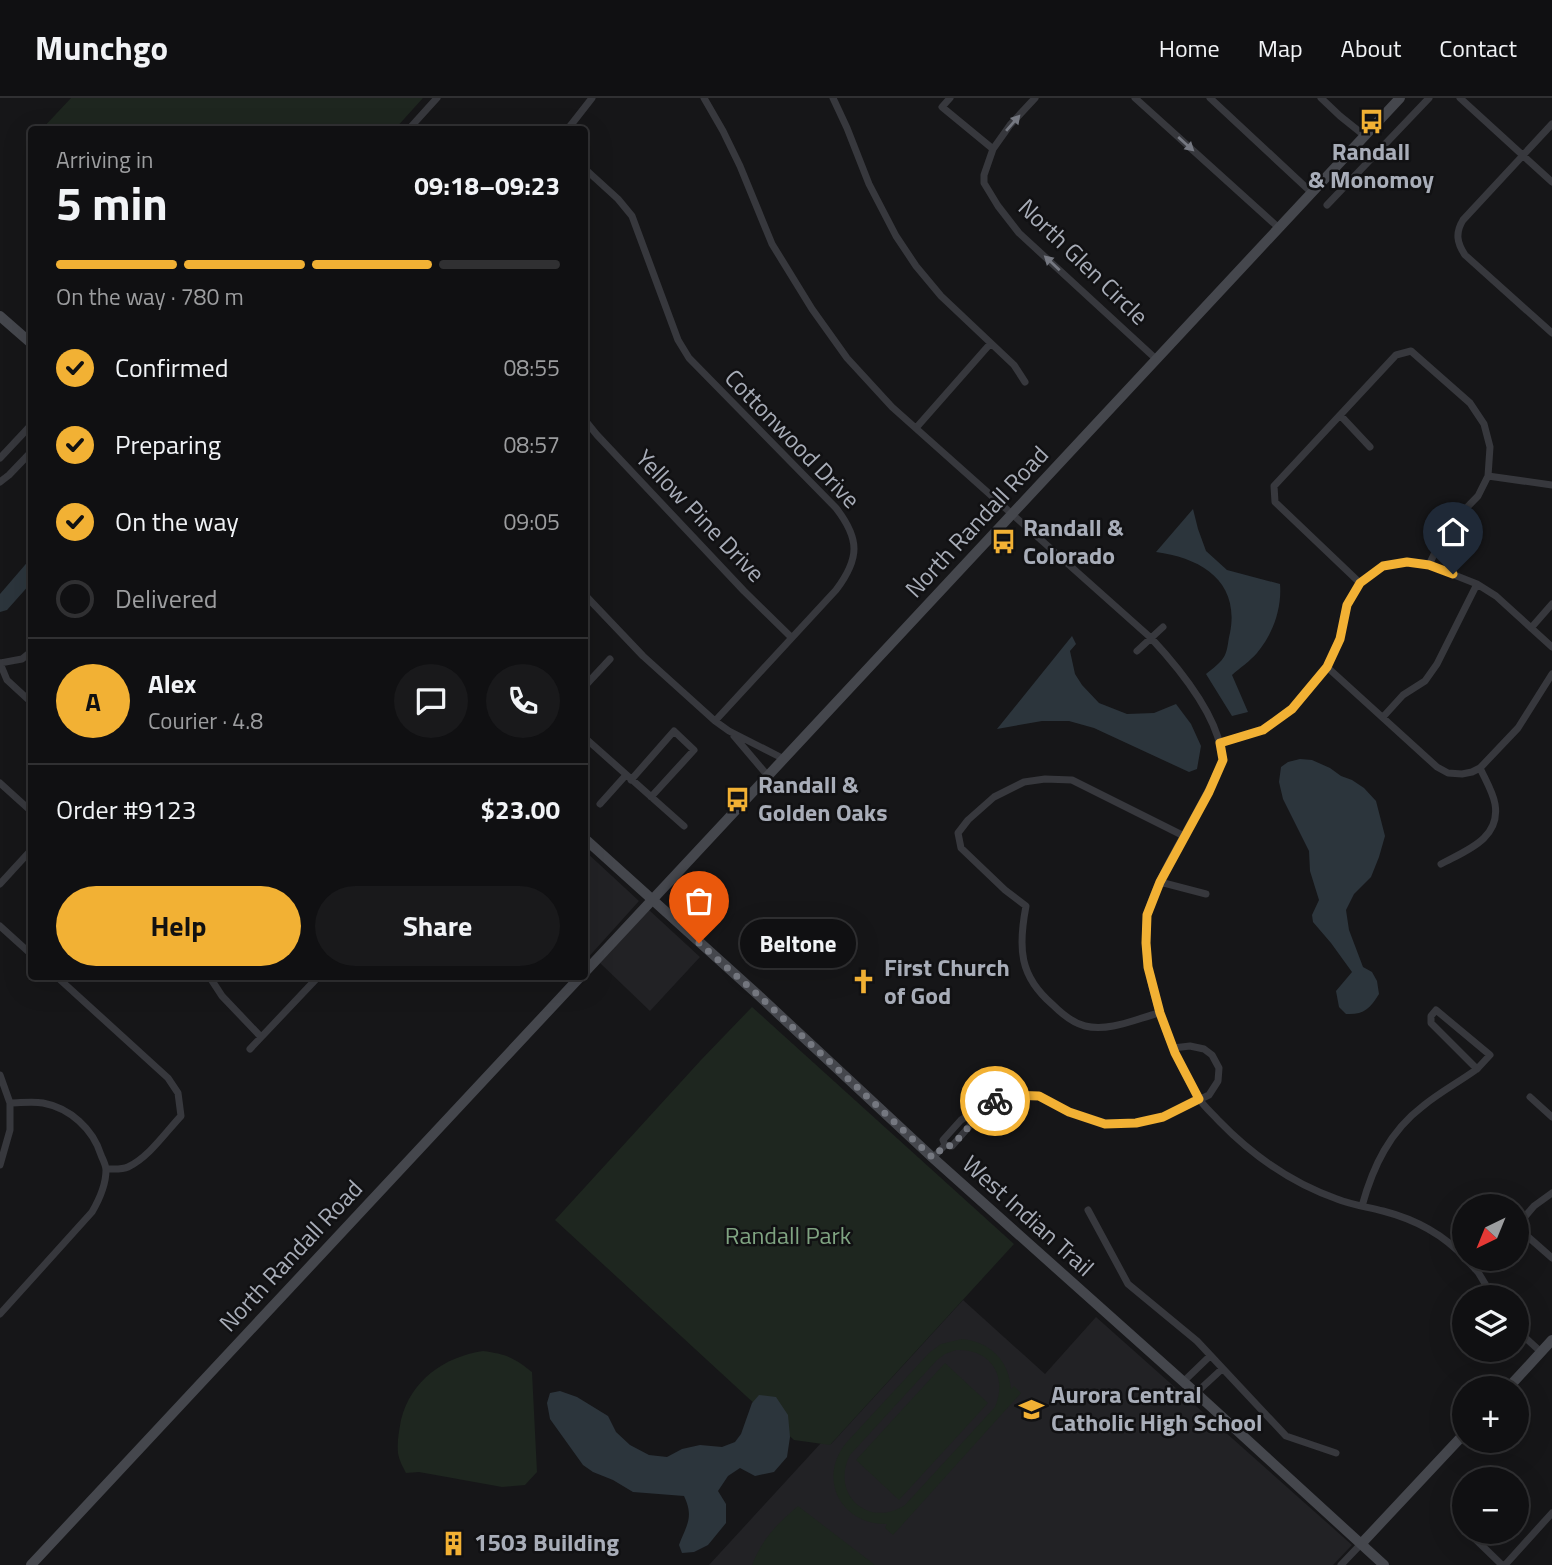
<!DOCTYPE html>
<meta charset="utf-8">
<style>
:root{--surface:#101012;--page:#19191b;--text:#f1f3f6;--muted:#9c9d9f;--line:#303032;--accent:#f2b134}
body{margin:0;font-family:"Titillium Web",sans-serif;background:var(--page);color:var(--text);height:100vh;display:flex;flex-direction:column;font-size:26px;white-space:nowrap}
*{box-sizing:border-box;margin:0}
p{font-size:23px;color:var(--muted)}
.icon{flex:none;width:38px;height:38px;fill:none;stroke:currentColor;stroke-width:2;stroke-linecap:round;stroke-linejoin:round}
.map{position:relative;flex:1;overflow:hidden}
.drawer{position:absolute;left:28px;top:28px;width:560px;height:854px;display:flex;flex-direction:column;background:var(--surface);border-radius:7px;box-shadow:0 7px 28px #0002,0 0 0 2px var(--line)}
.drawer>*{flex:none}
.needle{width:46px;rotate:223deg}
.tools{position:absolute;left:1452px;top:1096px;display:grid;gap:14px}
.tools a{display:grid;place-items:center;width:77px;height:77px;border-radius:50%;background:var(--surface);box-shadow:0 7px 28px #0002,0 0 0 2px var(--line);font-size:35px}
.pin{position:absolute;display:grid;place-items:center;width:60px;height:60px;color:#fff;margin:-72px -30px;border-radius:50% 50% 50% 0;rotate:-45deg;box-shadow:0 0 7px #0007}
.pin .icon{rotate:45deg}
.courier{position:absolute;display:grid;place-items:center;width:70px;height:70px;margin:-35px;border:5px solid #f2b134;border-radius:50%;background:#fff;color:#222;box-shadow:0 2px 9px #0007}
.bubble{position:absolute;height:49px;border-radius:24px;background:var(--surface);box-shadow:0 7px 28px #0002,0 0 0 2px var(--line);font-size:23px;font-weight:700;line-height:49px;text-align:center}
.overview em{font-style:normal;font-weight:700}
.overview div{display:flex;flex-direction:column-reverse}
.overview{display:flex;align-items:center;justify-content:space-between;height:119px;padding:0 28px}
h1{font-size:46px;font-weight:700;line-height:52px}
.bar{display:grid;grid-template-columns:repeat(4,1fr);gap:10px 7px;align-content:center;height:84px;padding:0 28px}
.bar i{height:9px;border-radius:5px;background:var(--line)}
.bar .on{background:var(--accent)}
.bar p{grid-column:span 4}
.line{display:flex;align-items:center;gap:18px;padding:0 28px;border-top:2px solid var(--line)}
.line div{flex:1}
.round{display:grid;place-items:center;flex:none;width:74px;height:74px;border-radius:37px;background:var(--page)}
ol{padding:0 28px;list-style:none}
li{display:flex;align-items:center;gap:21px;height:77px}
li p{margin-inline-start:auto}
li .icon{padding:7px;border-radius:50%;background:var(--accent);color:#111;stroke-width:4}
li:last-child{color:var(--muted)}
li i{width:38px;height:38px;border:4px solid var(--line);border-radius:50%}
.cta{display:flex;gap:14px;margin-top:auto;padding:14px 28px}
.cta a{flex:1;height:80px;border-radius:42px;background:var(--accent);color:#111;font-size:28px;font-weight:700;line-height:80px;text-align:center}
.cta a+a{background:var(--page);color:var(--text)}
header{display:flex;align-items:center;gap:42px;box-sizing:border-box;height:98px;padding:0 35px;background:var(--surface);border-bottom:2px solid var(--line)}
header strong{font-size:33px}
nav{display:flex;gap:38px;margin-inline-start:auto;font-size:24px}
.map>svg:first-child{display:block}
.built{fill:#222225}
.green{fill:#1e261f;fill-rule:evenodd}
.water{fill:#2c353c}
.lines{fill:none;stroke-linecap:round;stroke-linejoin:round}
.street{stroke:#37383d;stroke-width:7}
.secondary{stroke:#45474d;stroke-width:10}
.oneway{fill:#757881}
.done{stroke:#757880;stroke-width:7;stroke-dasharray:0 12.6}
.route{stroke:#f2b134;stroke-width:9}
.labels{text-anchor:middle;stroke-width:5;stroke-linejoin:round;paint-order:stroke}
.poi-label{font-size:24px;font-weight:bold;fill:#a8adb8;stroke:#111113;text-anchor:start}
.street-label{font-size:24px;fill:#a8adb8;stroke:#111113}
.park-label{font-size:24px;fill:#7fa381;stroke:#111113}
</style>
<header>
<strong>Munchgo</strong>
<nav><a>Home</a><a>Map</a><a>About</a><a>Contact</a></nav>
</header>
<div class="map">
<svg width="1552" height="1467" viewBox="0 0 1552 1467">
<rect width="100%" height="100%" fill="#161618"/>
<path class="built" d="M585 753 639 803 585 863H584Z
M649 812 700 859 650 913 600 865Z
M963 1202 1045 1276 1096 1219 1352 1447 1333 1467H709L821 1345 831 1346Z"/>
<path class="green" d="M71 0H423L395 31H42Z
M752 909 1014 1146 830 1347 794 1342 555 1122 701 962Z
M962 1241C990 1244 1009 1262 1011 1291L1014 1288 1021 1295 893 1437 885 1430 887 1426C841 1427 817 1381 846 1345L929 1255 941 1246ZM956 1252C991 1250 1008 1279 995 1309L905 1407C868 1431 830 1396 850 1357L937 1262 945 1256Z
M483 1253C506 1256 515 1260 532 1274L537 1374 525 1387 502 1389 419 1374 406 1375C403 1369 399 1362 398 1355 397 1343 399 1333 401 1322 411 1282 444 1259 483 1253Z
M945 1265 988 1305 899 1402 856 1362Z
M798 1408 875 1467H752C763 1440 776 1427 798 1408Z"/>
<path class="water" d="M1193 411 1198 431 1206 453 1227 472 1280 486C1282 510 1273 536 1257 555 1250 563 1240 570 1232 577L1248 614 1232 618 1206 576C1212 571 1222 564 1225 557 1228 551 1228 542 1230 535 1240 484 1202 460 1156 454Z
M31 460V485L7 512 0 514V496Z
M1072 538 1076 546 1070 553 1075 576 1082 587 1099 605 1127 616 1154 615 1176 606 1191 626 1201 648 1197 671 1189 674 1094 630 1069 623H1042L997 631Z
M1300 661 1312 662 1330 670 1341 678 1352 682 1364 690 1376 703 1385 738 1379 759 1371 779 1354 796 1346 812 1349 832 1363 869 1372 874 1377 883 1379 896C1370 911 1363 917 1346 916L1339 909 1336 893 1352 874 1331 845 1313 824 1312 817 1319 802 1310 773 1309 753 1283 701 1279 684 1281 669 1288 664Z
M560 1293 577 1299 608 1318 616 1334 630 1347 649 1357 667 1359 682 1351 700 1347 722 1349 735 1344 741 1336 752 1305 759 1297 776 1299 788 1317 790 1339 787 1359 774 1374 755 1378 740 1370 728 1378 718 1393 726 1406V1425L708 1447 694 1454 682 1455 679 1447C687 1426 694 1419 684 1398L633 1394 613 1382 593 1374 583 1367 550 1321 547 1305 550 1295Z"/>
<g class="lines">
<path class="street" d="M704 0 723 33 740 68 772 146 812 211 847 260 892 309 1151 540C1178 569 1213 611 1221 651 1221 654 1223 658 1223 661 1222 666 1218 672 1216 676 1207 697 1195 716 1184 737 1172 758 1151 795 1147 818 1138 872 1170 954 1198 999 1203 1008 1212 1015 1219 1023 1253 1058 1291 1085 1337 1101 1352 1107 1368 1109 1383 1113 1414 1121 1443 1136 1465 1160
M833 0 847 30 869 86 896 138 916 168 941 198 1014 267 1025 284
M950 0 942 9 993 51
M1035 0 1010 27 993 51 984 77V85L998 108 1019 135 1156 261
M1135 0 1279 130
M1210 0 1312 95
M1321 0 1340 18 1365 38
M1460 0 1552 84
M1552 26 1463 122C1455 135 1457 145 1465 157L1552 235
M408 32 437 0
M567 32 592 0
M584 70 618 101 632 118 678 242 689 260 836 410C860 441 860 460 836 492L715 623
M1327 107 1429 0
M1340 317 1370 349
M584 321 597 337 744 493 791 539
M916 330 990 246
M0 360 32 326
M1488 378 1552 387
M0 384 9 377 32 353
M1360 485 1275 404 1274 388 1396 257 1411 253 1470 305 1484 326 1490 349 1488 378 1478 398 1446 431 1429 467
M584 496 643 558 715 623 729 633 784 661
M1531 530 1552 506
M1137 553 1163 529
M0 565 7 582 32 605
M0 565 22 561 32 553
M1327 569 1437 669 1448 675 1462 676 1472 674 1480 670 1518 630 1552 576
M584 589 610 561
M1383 619 1403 597 1425 583 1437 566 1477 486
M734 638 768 678
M584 639 684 728
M1220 645 1263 632 1292 611 1327 569 1340 540 1347 507 1360 485 1383 468 1407 464 1429 467 1477 486 1496 498 1552 549
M631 682 674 633 694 652 651 699
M0 685 32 714
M600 706 626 677
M1441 766C1465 753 1501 741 1495 706 1493 694 1485 681 1480 670
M1160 784 1206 796
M0 786 32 751
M0 828 32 857
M56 878 168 980 178 995 181 1018C165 1035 149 1059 128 1069 122 1072 113 1071 106 1071
M209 878 222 898 261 939
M1159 915C1136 921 1109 934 1085 928 1073 925 1061 915 1053 907 1019 878 1018 850 1026 808L1005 792 961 750 958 735 968 722 994 699 1024 684 1045 681 1072 682 1184 738
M250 951 319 878
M0 977 10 1005V1032L0 1067
M1530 999 1552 1019
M945 1047 952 1048 974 1023 978 1010
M933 1060 945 1047 943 1042 961 1022 979 1010 1008 997 1039 998 1069 1014 1106 1026 1136 1025 1163 1019 1209 997 1218 983 1219 970 1212 957 1204 951 1190 948 1173 950
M1362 1108C1373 1068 1390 1033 1423 1008 1440 994 1459 984 1477 971L1478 970 1490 957 1436 912 1431 918V925L1477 971
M1088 1112 1128 1186 1197 1243 1286 1338 1336 1355
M1517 1128 1534 1108 1552 1095
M1517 1129 1552 1160
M1465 1160 1478 1174 1493 1199
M1475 1171 1486 1160
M0 1216 92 1114C99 1102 106 1086 106 1072 106 1067 103 1062 101 1057 93 1031 70 1010 43 1005 32 1003 20 1005 10 1005
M1517 1232 1541 1254
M1183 1284 1210 1258
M1196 1295 1222 1271
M1469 1435 1502 1467
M1341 1467 1361 1446
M1505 1467 1552 1415"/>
<path class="secondary" d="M0 218 32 246
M584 740 757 896 933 1060 1196 1295 1384 1467
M584 875 1400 0
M1508 1290 1552 1242
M1361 1446 1465 1335
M31 1467 581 878"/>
</g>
<defs><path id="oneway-solid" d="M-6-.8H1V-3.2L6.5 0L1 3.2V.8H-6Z" transform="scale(1.75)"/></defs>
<g class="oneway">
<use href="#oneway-solid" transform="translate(1013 25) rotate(-49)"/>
<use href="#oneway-solid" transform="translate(1186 46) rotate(42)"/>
<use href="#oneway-solid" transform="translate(1052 165) rotate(-137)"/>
</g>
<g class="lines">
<path class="done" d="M699 845 757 896 933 1060 945 1047 952 1048 974 1023 979 1010 995 1003"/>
<path class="route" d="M995 1003 1008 997 1039 998 1069 1014 1105 1026 1136 1025 1163 1019 1199 1001 1175 955 1160 915 1148 869 1146 845 1147 817 1160 784 1209 694 1223 662 1220 645 1263 632 1292 611 1327 569 1340 541 1347 507 1360 485 1383 468 1407 464 1429 467 1453 476"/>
</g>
<defs>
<symbol id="bus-bare" viewBox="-9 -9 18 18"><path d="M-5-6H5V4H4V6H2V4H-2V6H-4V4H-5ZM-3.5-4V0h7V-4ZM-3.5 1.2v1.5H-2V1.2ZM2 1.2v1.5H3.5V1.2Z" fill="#f2b134" stroke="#111113" stroke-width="2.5" paint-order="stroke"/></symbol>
<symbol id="church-bare" viewBox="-9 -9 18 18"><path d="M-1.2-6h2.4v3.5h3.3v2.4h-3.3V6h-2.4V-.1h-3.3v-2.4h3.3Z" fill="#f2b134" stroke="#111113" stroke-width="2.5" paint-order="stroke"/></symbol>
<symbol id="school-bare" viewBox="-9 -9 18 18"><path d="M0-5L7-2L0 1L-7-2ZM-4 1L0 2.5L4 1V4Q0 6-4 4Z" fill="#f2b134" stroke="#111113" stroke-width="2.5" paint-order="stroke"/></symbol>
<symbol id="building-bare" viewBox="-9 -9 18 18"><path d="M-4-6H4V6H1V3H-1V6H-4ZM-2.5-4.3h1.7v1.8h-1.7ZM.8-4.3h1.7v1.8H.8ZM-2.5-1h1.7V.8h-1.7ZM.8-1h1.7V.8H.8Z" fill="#f2b134" stroke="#111113" stroke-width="2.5" paint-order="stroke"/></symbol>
</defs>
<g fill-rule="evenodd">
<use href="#bus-bare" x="1354" y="6" width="35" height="35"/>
<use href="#bus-bare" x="986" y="426" width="35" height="35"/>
<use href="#bus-bare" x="720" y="684" width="35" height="35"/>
<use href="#church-bare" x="846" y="866" width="35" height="35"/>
<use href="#school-bare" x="1014" y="1294" width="35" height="35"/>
<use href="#building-bare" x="436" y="1428" width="35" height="35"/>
</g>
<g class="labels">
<g class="poi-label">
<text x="1371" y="62" text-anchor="middle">Randall<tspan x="1371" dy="28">&amp; Monomoy</tspan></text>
<text x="1023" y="438">Randall &amp;<tspan x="1023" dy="28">Colorado</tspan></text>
<text x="758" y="695">Randall &amp;<tspan x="758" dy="28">Golden Oaks</tspan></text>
<text x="884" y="878">First Church<tspan x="884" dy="28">of God</tspan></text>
<text x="1051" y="1305">Aurora Central<tspan x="1051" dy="28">Catholic High School</tspan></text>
<text x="474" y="1453">1503 Building</text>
</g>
<g class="street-label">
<text transform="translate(1083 164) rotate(44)" y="8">North Glen Circle</text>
<text transform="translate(792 341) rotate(46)" y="8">Cottonwood Drive</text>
<text transform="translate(700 418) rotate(46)" y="8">Yellow Pine Drive</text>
<text transform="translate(977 424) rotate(-47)" y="8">North Randall Road</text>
<text transform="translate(1028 1118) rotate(42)" y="8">West Indian Trail</text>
<text transform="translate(291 1158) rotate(-47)" y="8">North Randall Road</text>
</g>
<g class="park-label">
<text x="788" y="1146">Randall Park</text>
</g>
</g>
</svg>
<div class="tools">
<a><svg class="needle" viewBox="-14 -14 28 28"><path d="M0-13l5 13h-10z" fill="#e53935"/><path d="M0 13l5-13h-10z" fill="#9c9d9f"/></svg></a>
<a><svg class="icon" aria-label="layers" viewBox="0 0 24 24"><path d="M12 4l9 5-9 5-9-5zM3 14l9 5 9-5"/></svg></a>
<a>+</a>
<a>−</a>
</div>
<div class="pin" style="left:699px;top:845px;background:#ea580c"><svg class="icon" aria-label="bag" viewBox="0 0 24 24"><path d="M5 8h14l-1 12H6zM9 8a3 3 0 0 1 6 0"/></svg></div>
<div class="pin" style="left:1453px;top:476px;background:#1f2937"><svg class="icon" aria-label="home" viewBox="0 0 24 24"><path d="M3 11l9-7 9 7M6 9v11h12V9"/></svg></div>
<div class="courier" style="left:995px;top:1003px"><svg class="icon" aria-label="bike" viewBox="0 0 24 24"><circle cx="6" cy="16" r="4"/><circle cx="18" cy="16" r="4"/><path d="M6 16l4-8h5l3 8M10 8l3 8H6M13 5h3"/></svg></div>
<div class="bubble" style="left:740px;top:821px;width:116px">Beltone</div>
<section class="drawer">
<div class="overview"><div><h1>5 min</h1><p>Arriving in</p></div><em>09:18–09:23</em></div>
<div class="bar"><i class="on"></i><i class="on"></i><i class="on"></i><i></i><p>On the way · 780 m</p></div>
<ol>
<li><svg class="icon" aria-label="check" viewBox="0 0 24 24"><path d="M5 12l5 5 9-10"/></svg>Confirmed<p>08:55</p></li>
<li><svg class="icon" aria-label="check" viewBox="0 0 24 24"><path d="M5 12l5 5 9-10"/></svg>Preparing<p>08:57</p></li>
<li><svg class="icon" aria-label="check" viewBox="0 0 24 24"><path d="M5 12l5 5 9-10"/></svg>On the way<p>09:05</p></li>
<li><i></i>Delivered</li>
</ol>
<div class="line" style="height:126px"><b class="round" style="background:var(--accent);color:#111">A</b><div><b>Alex</b><p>Courier · 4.8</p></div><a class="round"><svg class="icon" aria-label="chat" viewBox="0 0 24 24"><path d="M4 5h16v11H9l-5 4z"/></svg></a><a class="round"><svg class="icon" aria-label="phone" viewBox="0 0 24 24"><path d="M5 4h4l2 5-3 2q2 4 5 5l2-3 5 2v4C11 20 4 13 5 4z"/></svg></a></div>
<div class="line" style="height:91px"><div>Order #9123</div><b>$23.00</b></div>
<div class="cta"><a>Help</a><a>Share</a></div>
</section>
</div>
